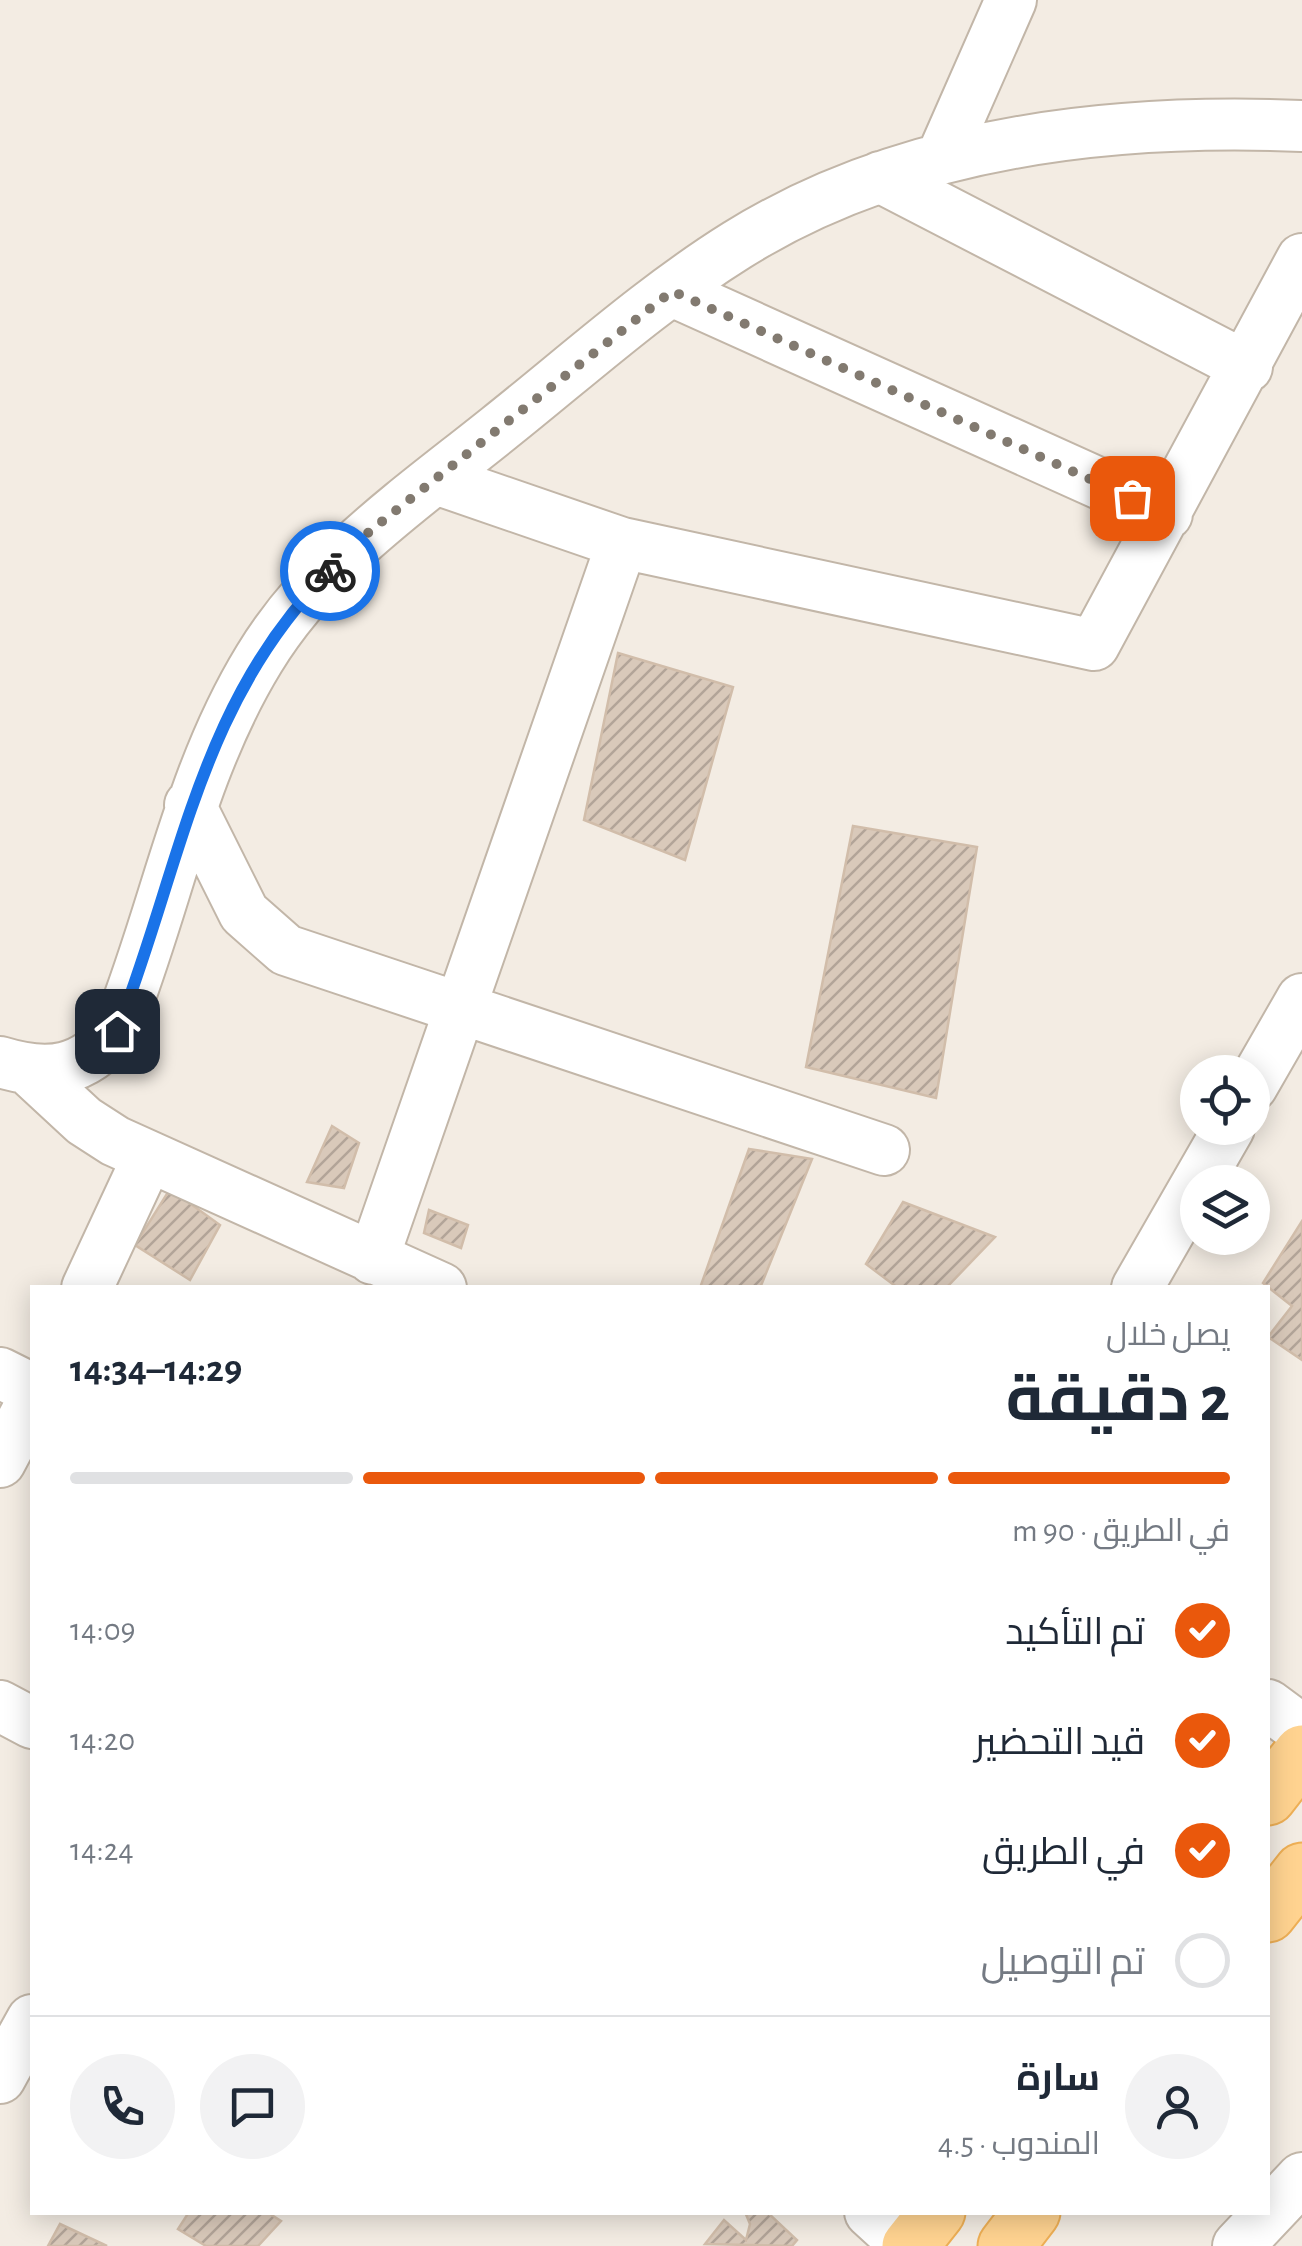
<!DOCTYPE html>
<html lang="ar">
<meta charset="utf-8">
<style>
:root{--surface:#fff;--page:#f2f2f3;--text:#1f2937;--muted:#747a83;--line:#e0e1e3;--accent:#ea580c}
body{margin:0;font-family:"Alegreya Sans",Cairo,sans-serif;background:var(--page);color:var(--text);direction:rtl;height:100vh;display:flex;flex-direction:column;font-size:38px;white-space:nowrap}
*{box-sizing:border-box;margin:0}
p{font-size:32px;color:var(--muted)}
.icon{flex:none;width:55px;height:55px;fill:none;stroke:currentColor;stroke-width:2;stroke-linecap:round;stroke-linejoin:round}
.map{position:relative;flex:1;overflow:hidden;direction:ltr}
.panel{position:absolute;left:30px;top:1285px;width:1240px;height:930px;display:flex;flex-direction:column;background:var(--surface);border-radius:0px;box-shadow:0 5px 25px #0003;direction:rtl}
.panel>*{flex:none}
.controls{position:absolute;left:1180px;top:1055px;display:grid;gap:20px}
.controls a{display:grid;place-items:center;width:90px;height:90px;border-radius:50%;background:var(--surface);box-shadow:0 5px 25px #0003;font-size:50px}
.pin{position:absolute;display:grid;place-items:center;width:85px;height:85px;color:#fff;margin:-42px;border-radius:20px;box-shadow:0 5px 15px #0006}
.courier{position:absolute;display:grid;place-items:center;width:100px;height:100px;margin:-50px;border:8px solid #1a73e8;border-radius:50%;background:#fff;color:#222;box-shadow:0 2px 12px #0007}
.head em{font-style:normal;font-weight:700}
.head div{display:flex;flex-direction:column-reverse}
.head{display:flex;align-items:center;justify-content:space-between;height:170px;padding:0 40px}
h1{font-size:65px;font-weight:700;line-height:75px}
.bar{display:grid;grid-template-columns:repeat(4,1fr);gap:15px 10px;align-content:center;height:120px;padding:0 40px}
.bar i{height:12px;border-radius:8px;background:var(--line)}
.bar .active{background:var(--accent)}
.bar p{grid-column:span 4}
.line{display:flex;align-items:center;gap:25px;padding:0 40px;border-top:2px solid var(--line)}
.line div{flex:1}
.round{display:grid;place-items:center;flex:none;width:105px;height:105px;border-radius:52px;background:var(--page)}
ol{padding:0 40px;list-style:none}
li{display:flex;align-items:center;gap:30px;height:110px}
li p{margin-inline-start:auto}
li .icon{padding:10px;border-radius:50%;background:var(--accent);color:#fff;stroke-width:4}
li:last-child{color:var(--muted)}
li i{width:55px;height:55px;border:5px solid var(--line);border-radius:50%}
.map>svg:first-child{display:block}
.building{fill:url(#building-hatch);stroke:#d1bdaa;stroke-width:2.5}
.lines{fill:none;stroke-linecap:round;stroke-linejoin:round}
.minor-casing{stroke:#c2b6a8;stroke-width:54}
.major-casing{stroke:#eeaf55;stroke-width:59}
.minor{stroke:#fff;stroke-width:50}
.major{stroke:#ffd390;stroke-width:55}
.done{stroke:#827a70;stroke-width:10;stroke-dasharray:0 18}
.route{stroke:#1a73e8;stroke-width:12}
</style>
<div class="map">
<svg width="1302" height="2246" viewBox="0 0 1302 2246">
<defs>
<pattern id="building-hatch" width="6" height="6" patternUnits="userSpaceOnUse" patternTransform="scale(2.5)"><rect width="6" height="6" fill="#d9c9ba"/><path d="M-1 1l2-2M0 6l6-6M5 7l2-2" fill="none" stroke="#b2a498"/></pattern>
</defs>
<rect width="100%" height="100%" fill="#f3ece3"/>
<path class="building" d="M618 653 733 687 685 860 584 820Z
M853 826 977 847 936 1098 806 1067Z
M332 1126 359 1143 344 1188 307 1182Z
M749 1149 812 1159 760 1288H700Z
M170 1189 220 1225 190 1280 135 1245Z
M903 1202 995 1237 946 1288H898L866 1264Z
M429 1210 468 1225 461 1248 424 1233Z
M1302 1221V1360L1268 1337 1292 1306 1263 1283Z
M189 2212H267L281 2221 258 2246H206L178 2229Z
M745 2212H767L797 2240 792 2246 705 2244 724 2220 746 2240 750 2224Z
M60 2224 107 2246H48Z"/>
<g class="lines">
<defs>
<path id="minor" d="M941 159 1011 0
M880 177 1247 367
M672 291 1167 514
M436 479 622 543 1094 645 1302 259
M190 805 244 913 286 950 884 1150
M0 1062C49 1077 84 1072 117 1031 167 907 188 775 259 659 317 563 412 498 498 429 576 367 652 298 737 245 904 141 1109 118 1302 126
M30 1071 84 1121 115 1141 441 1288
M1252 1086 1302 999
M373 1259 622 543
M87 1288 148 1157
M1137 1288 1229 1128
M0 1373 32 1389
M0 1462 32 1402
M1268 1705 1302 1730
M0 1706 32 1723
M0 2078 32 2020
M870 2212 907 2246
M1238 2246 1302 2178"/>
<path id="major" d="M1268 1797 1302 1753
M1268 1914 1302 1871
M910 2246 937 2212
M1006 2246 1032 2212"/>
</defs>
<use href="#minor" class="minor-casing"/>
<use href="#major" class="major-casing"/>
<use href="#minor" class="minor"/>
<use href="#major" class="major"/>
</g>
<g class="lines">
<path class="done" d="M330 571 370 531 672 291 1132 498"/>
<path class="route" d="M117 1031C181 868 199 701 330 571"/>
</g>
</svg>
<div class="controls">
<a><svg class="icon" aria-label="locate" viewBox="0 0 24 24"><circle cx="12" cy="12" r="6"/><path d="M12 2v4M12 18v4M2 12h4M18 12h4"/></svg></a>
<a><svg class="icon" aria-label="layers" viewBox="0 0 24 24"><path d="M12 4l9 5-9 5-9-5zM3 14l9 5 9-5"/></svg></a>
</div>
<div class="pin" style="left:1132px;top:498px;background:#ea580c"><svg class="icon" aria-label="bag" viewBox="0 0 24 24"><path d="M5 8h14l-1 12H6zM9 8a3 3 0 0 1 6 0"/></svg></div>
<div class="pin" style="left:117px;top:1031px;background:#1f2937"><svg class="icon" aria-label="home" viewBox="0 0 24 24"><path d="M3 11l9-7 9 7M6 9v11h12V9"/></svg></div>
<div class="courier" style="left:330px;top:571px"><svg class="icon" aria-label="bike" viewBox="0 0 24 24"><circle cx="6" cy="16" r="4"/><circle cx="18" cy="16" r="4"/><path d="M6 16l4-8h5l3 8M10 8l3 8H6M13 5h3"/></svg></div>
<section class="panel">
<div class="head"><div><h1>2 دقيقة</h1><p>يصل خلال</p></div><em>14:29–14:34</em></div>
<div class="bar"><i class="active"></i><i class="active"></i><i class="active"></i><i></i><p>في الطريق · 90 m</p></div>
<ol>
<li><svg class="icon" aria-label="check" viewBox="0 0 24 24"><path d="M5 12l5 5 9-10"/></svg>تم التأكيد<p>14:09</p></li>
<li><svg class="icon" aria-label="check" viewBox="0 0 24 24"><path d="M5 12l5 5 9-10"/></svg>قيد التحضير<p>14:20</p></li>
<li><svg class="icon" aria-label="check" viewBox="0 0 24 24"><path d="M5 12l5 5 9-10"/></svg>في الطريق<p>14:24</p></li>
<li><i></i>تم التوصيل</li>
</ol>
<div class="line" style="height:180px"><a class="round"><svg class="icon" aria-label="person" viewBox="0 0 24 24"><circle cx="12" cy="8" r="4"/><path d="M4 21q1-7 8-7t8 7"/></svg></a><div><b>سارة</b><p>المندوب · 4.5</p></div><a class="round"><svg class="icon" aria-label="chat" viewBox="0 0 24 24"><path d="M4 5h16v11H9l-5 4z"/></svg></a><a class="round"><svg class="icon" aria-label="phone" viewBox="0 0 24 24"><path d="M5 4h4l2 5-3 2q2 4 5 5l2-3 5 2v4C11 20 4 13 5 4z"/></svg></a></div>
</section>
</div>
